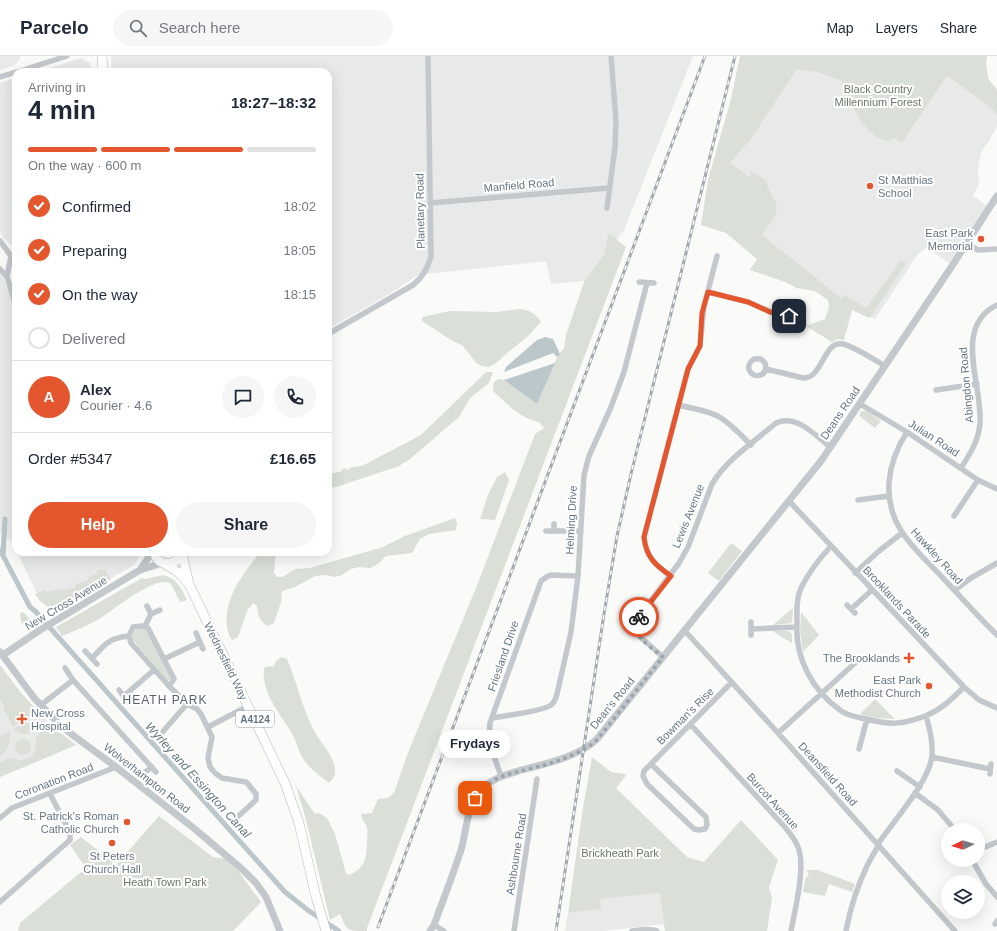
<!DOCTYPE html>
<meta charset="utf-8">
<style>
:root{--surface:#fff;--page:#f6f6f7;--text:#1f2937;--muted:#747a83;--line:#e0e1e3;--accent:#e4572e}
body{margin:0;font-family:Helvetica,sans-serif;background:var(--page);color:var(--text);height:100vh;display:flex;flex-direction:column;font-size:15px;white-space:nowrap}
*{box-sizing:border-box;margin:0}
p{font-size:13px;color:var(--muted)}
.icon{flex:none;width:22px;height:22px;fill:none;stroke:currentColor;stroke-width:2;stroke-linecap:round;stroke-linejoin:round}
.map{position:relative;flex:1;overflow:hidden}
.side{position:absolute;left:12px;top:12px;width:320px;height:488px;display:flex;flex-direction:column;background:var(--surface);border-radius:12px;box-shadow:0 4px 16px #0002}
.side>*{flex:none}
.needle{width:26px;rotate:265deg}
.tools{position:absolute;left:941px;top:767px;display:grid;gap:8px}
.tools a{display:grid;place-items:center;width:44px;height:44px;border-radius:50%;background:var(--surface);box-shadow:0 4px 16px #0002;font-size:20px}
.pin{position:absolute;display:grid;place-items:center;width:34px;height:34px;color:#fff;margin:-17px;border-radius:8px;box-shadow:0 2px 6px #0006}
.courier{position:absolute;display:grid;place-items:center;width:40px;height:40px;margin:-20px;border:3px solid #e4572e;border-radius:50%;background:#fff;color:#222;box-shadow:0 1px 5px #0007}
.bubble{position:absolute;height:28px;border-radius:14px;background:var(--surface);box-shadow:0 4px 16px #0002;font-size:13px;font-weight:700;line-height:28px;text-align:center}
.head em{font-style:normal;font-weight:700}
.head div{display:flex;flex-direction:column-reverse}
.head{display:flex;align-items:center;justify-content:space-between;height:68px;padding:0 16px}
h1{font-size:26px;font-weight:700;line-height:30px}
.bar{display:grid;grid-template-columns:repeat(4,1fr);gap:6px 4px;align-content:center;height:48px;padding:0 16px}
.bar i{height:5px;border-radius:3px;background:var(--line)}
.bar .selected{background:var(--accent)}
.bar p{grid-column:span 4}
.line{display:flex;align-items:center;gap:10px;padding:0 16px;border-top:1px solid var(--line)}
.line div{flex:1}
.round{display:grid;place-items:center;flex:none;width:42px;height:42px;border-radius:21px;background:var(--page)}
ol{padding:0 16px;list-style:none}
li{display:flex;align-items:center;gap:12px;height:44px}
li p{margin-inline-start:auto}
li .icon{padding:4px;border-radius:50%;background:var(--accent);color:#fff;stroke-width:4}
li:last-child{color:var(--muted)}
li i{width:22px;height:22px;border:2px solid var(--line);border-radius:50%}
.cta{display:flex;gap:8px;margin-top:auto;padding:8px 16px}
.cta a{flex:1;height:46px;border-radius:24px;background:var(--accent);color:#fff;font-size:16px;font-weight:700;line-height:46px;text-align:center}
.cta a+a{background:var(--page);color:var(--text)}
header{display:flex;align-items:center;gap:24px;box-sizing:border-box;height:56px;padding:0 20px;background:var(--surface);border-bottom:1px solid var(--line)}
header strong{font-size:19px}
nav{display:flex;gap:22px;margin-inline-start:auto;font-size:14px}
.search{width:280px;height:36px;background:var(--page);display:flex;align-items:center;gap:10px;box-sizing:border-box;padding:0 14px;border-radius:22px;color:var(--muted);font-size:15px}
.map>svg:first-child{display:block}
.built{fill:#e8e9e9}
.green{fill:#dadfd7}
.water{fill:#bbc7cb}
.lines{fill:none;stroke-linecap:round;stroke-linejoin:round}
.canal{stroke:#bbc7cb;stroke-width:5}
.primary-casing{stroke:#b5babe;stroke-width:10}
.minor{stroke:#c3c8cc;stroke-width:5.5}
.tertiary{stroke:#c3c8cc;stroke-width:7}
.primary{stroke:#fff;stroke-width:9}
.rail-casing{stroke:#a2aab0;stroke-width:3}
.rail{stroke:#fff;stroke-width:1.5;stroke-dasharray:4.5;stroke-linecap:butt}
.done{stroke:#99a4ac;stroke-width:4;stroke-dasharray:0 7.2}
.route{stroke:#e4572e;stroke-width:5}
.poi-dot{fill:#e4572e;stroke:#fff;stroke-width:1.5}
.labels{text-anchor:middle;stroke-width:4;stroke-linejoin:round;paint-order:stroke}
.shield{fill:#fff;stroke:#939fa8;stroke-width:1}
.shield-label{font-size:10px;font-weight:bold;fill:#657683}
.park-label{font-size:11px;fill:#687a64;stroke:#fff}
.poi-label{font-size:11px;fill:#657683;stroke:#fff;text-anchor:end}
.street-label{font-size:11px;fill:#657683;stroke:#fff}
.neighbourhood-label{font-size:12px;letter-spacing:1px;fill:#57646e;stroke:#fff}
.water-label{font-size:12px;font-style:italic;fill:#60757c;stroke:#fff}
</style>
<header>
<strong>Parcelo</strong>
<div class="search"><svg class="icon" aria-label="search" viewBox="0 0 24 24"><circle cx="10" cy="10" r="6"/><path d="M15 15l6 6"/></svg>Search here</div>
<nav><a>Map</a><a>Layers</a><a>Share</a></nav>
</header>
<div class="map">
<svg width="997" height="875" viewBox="0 0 997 875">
<rect width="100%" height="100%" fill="#fafaf8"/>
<path class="built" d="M0 0H20V3L15 9 0 14Z
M111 0H693L624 174 583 225 551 228 546 205 418 219 389 238 328 273V16H112Z
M805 0 868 36 902 87 947 20 989 50 997 59V70L989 85 981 96 978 115 979 127 973 140 988 150 949 207 926 192 918 198 875 263 828 244 749 190 730 107 751 83Z
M81 2 90 7 92 16H36Z
M16 21V192L6 185 2 180 0 175V27Z
M16 208V494L12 486 0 476V218L3 221 7 233 13 225 12 213Z
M17 496H142L134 509 87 536 39 542Z
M0 609 21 637 54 672 76 689 0 721Z
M661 837 664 868 603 875H565L568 857 600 853V843Z"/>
<path class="green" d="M740 0H987L986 8 988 22 997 34V59L989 50 947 20 902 87 893 81 890 85 877 82 862 67 854 53 851 39 842 25 818 16 797 13 751 83 730 107 751 122V115L767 125C768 135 771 137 775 145 782 157 767 170 762 179L820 225 841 243 845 239 866 252 901 204 906 207 872 259 869 262 852 254 844 284 837 283 832 286 806 270 825 263 829 251 828 244 815 235 797 232 785 226 750 214 757 203 726 177 701 169 708 124 731 43Z
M609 177 626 191 367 872V875C347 875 347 875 340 858L330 864 305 760 296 730 315 758 319 757 327 762 335 778 346 817 349 819C367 811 366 802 367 785 367 781 368 776 367 772 366 767 361 764 361 758L372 757 378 743 388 742 394 737 407 699 478 527 535 378 544 372 539 366C519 362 508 348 493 335L494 326 498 323 504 324 537 348 557 301 564 292 566 279 585 223 604 199Z
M520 253C530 254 536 258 541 266L527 281 507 297 496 307 489 311 482 310 476 307 463 290 451 284 422 265V261L450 255 496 256Z
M486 316H493L489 327 470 342 459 361 410 403 399 410 336 431 328 432V418L340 416 344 412 347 414 352 411 362 410 421 379Z
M861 355H867L881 365 875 372 859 360Z
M505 416 509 424 495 464 480 463 488 439 497 421Z
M455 462 457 468 456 474 429 478 420 483 412 497 386 500 378 508 370 512 359 511 351 513 342 519 335 521 326 519 315 520 295 531 282 535 281 546 274 567 268 570C259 565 258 559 257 550L253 547 247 555 238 581 232 584C219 565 231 536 243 519 248 511 255 504 260 496H276L274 517 277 521H282L296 513 310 512 383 491 405 480Z
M731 487 742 495 719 525 708 517Z
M104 513 111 523 87 536 53 550 48 551 39 544 35 538 46 534 47 536 60 533 61 535 76 531V528L88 524V521L97 518V515Z
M163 519C177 522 181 532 187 544L180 546 171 528C158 517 112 555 99 563 87 570 74 575 62 580L56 571 142 522 146 523Z
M793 552 792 567 773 569Z
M23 556 36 569C25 576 21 570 20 558Z
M801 556 819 579 803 596 800 576Z
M140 572 147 575 170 621V624H167L132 583C132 577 134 574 140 572Z
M774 574 789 575 792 578V587L774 576Z
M282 601 287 603C297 626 303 656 316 678 323 690 336 702 335 717 335 721 332 724 329 727 320 720 311 714 304 704 299 697 297 687 293 679 281 658 261 638 264 612L269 610 273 611 277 604Z
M0 609 21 637 36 653 34 658 13 670 3 653 5 652 0 644Z
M875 643 895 663 875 662 860 658Z
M25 667 37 671C30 679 21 681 14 672Z
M44 673 62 678 76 689 0 721V707L9 702 20 704 30 702 35 695 36 682Z
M9 675C12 683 8 695 0 700V680Z
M15 691a8 8 0 1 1 16 0a8 8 0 1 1-16 0Z
M592 701 611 716 626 718 625 721 616 732 687 801 704 806 741 764 778 804 769 831 772 842 767 875H665L660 837 600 843 601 853 568 857 582 758Z
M159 760 213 801 226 803 239 816 261 846 233 875H18L20 867 86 812 70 789 81 781 116 809Z
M806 814H818L855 828 852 836 829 828 825 840 803 836 805 823 809 818Z"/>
<path class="water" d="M545 281 553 283 560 298 557 301 553 297 504 316 506 311 537 284Z
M555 307 537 348 504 324Z"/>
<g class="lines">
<path class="canal" d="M0 494 30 551 35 555 285 836 309 855 339 875
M3 499 5 463"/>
<defs>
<path id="primary" d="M102 0 103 16
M154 496C158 512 177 511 182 496
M182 498 189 528 285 727 299 767 316 841 326 875
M165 508 178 516 187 526"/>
</defs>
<use href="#primary" class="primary-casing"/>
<path class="minor" d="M17 16 67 0
M0 21 16 16
M430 147 609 132
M607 152 615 91 616 65 611 0
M0 185 11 200 7 221
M966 187 978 194 997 193
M0 213 7 221 16 250
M639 226 654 227
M708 236 748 246 771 256 798 262
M789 260 790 254
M328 278 413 229C423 221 428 212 431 200L428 0
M766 313 763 318C751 324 743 310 754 303H761L765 307 766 313 803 322C823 323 823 284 843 288 853 290 875 304 885 310
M936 334 977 328
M860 348 907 376 978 424 997 433
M679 349C692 353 709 354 721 362 732 369 741 379 751 389
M907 376C887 407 881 444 902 476 913 493 929 507 943 522 961 541 978 561 997 579
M961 412C970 398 979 384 980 367 983 330 952 271 997 249
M858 444 889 440
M789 445 964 631 979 644 997 652
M954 460 978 424
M554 468V475
M546 475H581
M831 490C819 503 809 516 801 532 796 543 797 556 797 568 795 602 812 634 840 654 847 660 857 661 866 663 889 669 902 669 925 660 941 654 952 643 964 631
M855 517 879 495 902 477
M671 520C655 509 646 501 644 481L688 313 700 290 704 250 717 200
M955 534 971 522 997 507
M847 549 855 557
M147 550 151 558 160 554
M851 553 872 534
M751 566V579
M145 570 151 558
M751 573 796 571
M685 575 778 677 955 875
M196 577 203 593
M85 595 97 608
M663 601 637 578 635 569 637 563 679 507 688 491 712 428C727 403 754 386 776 367 797 358 815 379 830 391
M92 602C106 588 108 582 129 580
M164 603 200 586
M73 624 156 716
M169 630 174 623 148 572 142 570 133 571 129 580 131 587 169 630 187 648 197 653 201 658 212 681 208 702 210 711 215 717 222 722 246 726 248 728 256 738V744L234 764
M119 634 128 646
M125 639 154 614
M41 649 73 624 65 612
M492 662C503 660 544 655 551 649 555 646 556 642 557 638L571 576 578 520 584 419 589 400 611 351 624 316 647 227
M690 668 784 770C789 776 795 783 798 791 806 810 795 854 791 875
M208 671 248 650
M152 672 163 685
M778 677 855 607
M159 680 187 648
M859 693 867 663
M932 701 990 713
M651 708 706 761 707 769 705 773 699 774 694 773 647 728 643 720 644 715 732 626
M897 715 920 731
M144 717 152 711
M990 718 991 708
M501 720C495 703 488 687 490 667L541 525 548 520 551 519 578 520
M915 737 938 754 955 774
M0 762 12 752 116 711
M978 794 997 786
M972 804 986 828 997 841
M0 846 70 784V776L50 738
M995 868 997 865
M434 869 444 875
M514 875 537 723
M632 875C640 874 650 872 657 875
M846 875C850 853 857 831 867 810 871 801 876 796 880 785 894 765 931 723 932 699 933 686 930 673 926 660"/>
<path class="tertiary" d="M140 514 152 496
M0 596 35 643 60 669 74 680 116 711 196 774 243 814 256 827 266 841 280 875
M3 599 40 574 140 514 162 507
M430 875 434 869C443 844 453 819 461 794 466 777 467 751 479 736 488 724 505 719 518 715 544 708 577 702 597 683L821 405 952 210 997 140"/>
<use href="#primary" class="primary"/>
<defs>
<path id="rail" d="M378 871 705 0
M556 875 604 558 617 480 631 418 735 0"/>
</defs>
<use href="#rail" class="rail-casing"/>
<use href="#rail" class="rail"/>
</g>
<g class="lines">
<path class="done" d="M475 742C490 717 522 716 548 708 565 702 584 696 597 684L663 601C651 591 628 578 639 561"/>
<path class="route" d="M639 561 671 520C655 509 646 501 644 481L688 313 700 290 702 257 708 236 748 246 770 256 789 260"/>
</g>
<g class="poi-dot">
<circle cx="870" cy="130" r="4"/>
<circle cx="981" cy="183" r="4"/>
<path d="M907 596h4v4h4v4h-4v4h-4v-4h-4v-4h4z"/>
<circle cx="929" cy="630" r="4"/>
<path d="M20 657h4v4h4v4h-4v4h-4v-4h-4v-4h4z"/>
<circle cx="127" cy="766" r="4"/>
<circle cx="112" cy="787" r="4"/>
</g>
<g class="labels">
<rect class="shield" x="236" y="655" width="38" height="16" rx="3"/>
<g class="shield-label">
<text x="255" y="667">A4124</text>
</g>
<g class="park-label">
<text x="878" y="37">Black Country<tspan x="878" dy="13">Millennium Forest</tspan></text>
<text x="620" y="801">Brickheath Park</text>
<text x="165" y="830">Heath Town Park</text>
</g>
<g class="poi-label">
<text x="878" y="128" text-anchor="start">St Matthias<tspan x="878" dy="13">School</tspan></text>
<text x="973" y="181">East Park<tspan x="973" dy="13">Memorial</tspan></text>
<text x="900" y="606">The Brooklands</text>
<text x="921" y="628">East Park<tspan x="921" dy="13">Methodist Church</tspan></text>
<text x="31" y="661" text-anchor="start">New Cross<tspan x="31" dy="13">Hospital</tspan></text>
<text x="119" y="764">St. Patrick's Roman<tspan x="119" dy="13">Catholic Church</tspan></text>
<text x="112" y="804" text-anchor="middle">St Peters<tspan x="112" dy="13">Church Hall</tspan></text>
</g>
<g class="street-label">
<text transform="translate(519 129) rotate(-5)" y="4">Manfield Road</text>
<text transform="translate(420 155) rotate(-91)" y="4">Planetary Road</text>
<text transform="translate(966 329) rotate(-95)" y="4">Abingdon Road</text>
<text transform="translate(840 357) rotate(-56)" y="4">Deans Road</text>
<text transform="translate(934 382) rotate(33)" y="4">Julian Road</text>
<text transform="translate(688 460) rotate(-68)" y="4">Lewis Avenue</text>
<text transform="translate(571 464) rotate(-87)" y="4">Helming Drive</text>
<text transform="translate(937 500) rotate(48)" y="4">Hawkley Road</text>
<text transform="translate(897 546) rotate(47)" y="4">Brooklands Parade</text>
<text transform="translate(66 547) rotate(-31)" y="4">New Cross Avenue</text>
<text transform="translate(503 600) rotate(-71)" y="4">Friesland Drive</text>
<text transform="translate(226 605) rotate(64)" y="4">Wednesfield Way</text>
<text transform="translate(612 647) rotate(-51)" y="4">Dean's Road</text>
<text transform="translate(685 660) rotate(-45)" y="4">Bowman's Rise</text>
<text transform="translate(828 718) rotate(48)" y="4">Deansfield Road</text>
<text transform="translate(147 722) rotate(38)" y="4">Wolverhampton Road</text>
<text transform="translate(54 725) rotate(-21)" y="4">Coronation Road</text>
<text transform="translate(773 745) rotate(48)" y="4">Burcot Avenue</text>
<text transform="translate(516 798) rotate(-81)" y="4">Ashbourne Road</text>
</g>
<g class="neighbourhood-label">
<text x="165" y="648">HEATH PARK</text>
</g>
<g class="water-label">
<text transform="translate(198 724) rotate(48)" y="4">Wyrley and Essington Canal</text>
</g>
</g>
</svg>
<div class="tools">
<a><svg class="needle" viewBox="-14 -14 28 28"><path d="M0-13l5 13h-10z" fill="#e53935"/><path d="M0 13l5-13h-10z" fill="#747a83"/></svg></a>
<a><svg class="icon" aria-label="layers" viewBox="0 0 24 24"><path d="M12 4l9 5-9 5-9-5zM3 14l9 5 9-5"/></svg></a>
</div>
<div class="pin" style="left:475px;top:742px;background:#ea580c"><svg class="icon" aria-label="bag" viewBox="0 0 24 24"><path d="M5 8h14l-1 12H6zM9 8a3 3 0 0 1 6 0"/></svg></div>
<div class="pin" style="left:789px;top:260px;background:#1f2937"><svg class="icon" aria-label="home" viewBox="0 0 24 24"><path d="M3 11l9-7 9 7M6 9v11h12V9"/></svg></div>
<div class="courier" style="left:639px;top:561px"><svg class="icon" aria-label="bike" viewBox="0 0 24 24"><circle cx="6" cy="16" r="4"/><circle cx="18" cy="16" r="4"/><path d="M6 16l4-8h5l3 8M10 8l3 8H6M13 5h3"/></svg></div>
<div class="bubble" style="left:439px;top:674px;width:72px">Frydays</div>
<section class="side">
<div class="head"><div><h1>4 min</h1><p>Arriving in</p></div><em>18:27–18:32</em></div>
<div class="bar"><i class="selected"></i><i class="selected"></i><i class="selected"></i><i></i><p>On the way · 600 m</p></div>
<ol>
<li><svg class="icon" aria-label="check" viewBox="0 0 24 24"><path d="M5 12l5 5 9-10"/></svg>Confirmed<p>18:02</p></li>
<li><svg class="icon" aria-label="check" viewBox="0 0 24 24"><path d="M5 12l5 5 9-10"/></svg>Preparing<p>18:05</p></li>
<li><svg class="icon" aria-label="check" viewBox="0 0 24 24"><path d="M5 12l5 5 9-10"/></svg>On the way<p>18:15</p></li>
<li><i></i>Delivered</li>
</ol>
<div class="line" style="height:72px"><b class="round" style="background:var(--accent);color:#fff">A</b><div><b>Alex</b><p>Courier · 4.6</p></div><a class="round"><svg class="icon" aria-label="chat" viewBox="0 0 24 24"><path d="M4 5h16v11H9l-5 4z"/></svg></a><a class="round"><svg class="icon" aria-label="phone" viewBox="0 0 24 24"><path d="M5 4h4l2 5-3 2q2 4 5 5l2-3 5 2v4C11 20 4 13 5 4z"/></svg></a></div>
<div class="line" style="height:52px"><div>Order #5347</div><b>£16.65</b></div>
<div class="cta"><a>Help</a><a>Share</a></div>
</section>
</div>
